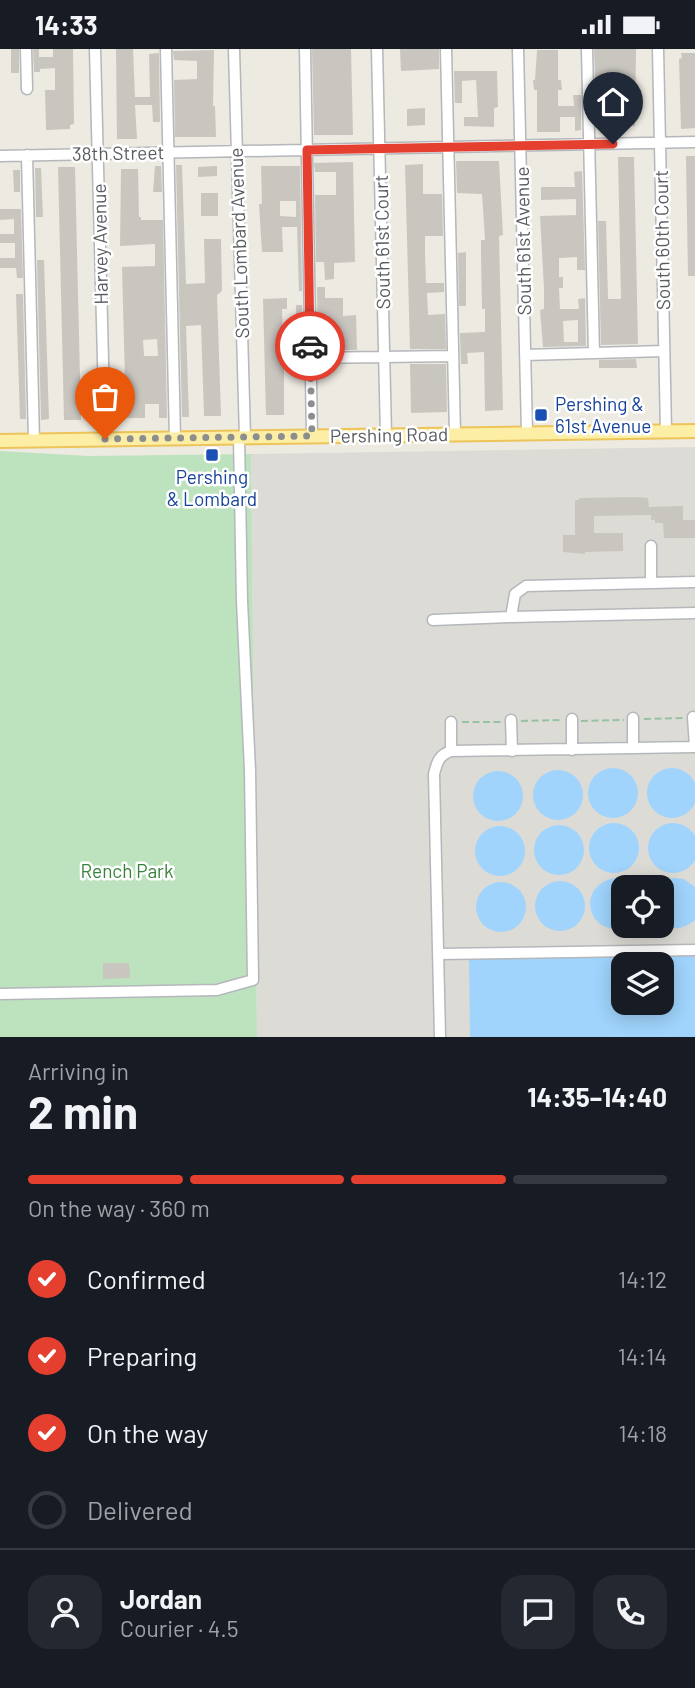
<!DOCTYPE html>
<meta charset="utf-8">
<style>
:root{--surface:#171b24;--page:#242831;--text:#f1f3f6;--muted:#9ea1a6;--line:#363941;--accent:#e43f2f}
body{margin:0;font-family:Barlow,sans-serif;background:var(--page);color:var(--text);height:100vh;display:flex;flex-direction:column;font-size:26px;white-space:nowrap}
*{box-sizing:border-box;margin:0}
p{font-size:23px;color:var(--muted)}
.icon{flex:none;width:38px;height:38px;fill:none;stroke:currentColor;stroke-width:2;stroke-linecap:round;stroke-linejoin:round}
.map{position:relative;height:988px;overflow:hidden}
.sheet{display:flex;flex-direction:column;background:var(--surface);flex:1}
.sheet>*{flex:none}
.buttons{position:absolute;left:611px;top:826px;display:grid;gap:14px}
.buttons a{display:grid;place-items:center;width:63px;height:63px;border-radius:14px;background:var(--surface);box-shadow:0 4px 18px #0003;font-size:35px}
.pin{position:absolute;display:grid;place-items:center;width:60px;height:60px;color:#fff;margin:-72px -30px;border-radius:50% 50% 50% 0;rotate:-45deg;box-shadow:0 0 7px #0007}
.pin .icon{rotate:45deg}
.courier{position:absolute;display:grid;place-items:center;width:70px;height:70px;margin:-35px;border:5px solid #e43f2f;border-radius:50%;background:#fff;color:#222;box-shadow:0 2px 9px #0007}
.headline em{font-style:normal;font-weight:700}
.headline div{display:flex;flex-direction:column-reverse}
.headline{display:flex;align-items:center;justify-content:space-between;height:119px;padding:0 28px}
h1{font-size:46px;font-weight:700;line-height:52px}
.bar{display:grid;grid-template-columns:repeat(4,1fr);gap:10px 7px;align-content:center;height:84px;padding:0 28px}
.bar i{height:9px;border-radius:5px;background:var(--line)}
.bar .active{background:var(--accent)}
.bar p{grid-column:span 4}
.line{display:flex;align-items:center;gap:18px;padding:0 28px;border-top:2px solid var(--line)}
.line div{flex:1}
.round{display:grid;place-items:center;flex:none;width:74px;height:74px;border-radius:21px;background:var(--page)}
ol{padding:0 28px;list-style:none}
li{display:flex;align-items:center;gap:21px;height:77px}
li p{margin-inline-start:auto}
li .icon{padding:7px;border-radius:50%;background:var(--accent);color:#fff;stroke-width:4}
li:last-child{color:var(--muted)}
li i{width:38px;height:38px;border:4px solid var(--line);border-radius:50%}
.status{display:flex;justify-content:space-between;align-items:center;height:49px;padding:0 35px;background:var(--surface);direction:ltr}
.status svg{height:19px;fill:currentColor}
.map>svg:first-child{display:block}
.industrial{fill:#dddbd5;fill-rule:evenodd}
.green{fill:#bde3be}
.water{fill:#a0d4fc;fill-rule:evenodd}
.building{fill:#c9c6c0;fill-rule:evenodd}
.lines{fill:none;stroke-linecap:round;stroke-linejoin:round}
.minor-casing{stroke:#b4b7bb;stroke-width:13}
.major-casing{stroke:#edc459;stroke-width:16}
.path{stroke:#95c2a3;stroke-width:2;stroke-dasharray:7 3.5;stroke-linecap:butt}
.minor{stroke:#fff;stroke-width:10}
.major{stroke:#fcefa5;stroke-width:12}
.done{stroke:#8c8e8e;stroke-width:7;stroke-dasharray:0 12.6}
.route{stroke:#e43f2f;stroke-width:9}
.transit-dot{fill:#1a4fb4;stroke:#fff;stroke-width:2.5}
.labels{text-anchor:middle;stroke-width:5;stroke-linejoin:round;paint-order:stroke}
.street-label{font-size:19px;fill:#595d61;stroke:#fff}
.transit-label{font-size:19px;fill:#164399;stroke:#fff;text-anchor:start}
.park-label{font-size:19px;fill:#37833b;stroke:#fff}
</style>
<div class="status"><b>14:33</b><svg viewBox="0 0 49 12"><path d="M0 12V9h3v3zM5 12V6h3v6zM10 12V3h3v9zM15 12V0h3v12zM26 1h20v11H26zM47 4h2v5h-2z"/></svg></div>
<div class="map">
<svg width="695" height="988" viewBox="0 0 695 988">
<rect width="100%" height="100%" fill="#eceae1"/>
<path class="industrial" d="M695 398V988H257L251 405ZM623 838H662V877H623ZM623 915H662V954H623Z"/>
<path class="green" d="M0 402 88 407 251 405 257 988H0Z"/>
<path class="water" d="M588 744a25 25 0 1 1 50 0a25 25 0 1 1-50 0Z
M647 744a25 25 0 1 1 50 0a25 25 0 1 1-50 0Z
M533 746a25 25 0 1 1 50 0a25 25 0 1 1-50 0Z
M473 747a25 25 0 1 1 50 0a25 25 0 1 1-50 0Z
M589 799a25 25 0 1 1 50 0a25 25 0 1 1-50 0Z
M648 799a25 25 0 1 1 50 0a25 25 0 1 1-50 0Z
M534 801a25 25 0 1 1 50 0a25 25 0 1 1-50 0Z
M475 802a25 25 0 1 1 50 0a25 25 0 1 1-50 0Z
M615 829 623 831 635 838H623V877H628C589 892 573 837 615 829Z
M675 829 684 830 695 838V871C684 880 674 882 662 875V838H656L667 830Z
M535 857a25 25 0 1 1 50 0a25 25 0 1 1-50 0Z
M476 858a25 25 0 1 1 50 0a25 25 0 1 1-50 0Z
M695 904V988H470L469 909ZM623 915H662V954H623Z"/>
<path class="building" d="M11 0H19V24H11Z
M33 0H39V8H53V0H73L74 75 70 76V80L46 81 45 41H55V19L40 20V23H34Z
M116 0H133L135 48H150L149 5 159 4 160 73H153L152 56H135L137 90H117Z
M312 0H351L353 86H314Z
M400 0H439V20L401 22Z
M594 0H636L635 77 596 76V66H614V50L596 51Z
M214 1 213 57H215L216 88H175L174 31 197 30V12L174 11 173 2Z
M537 1H558V31H561L562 41H558V57H574L573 46H581V81L575 82V68H560V83H537V41H534L533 31H535Z
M681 4H695V79L681 80 679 10 682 9Z
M454 22H497L498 58 494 59V78L464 77V68H478L476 31 462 32V54H455Z
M425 59V76L407 77V60Z
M686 107H695V227H688Z
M618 108H634L638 295 601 296 598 172H606L608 250H621Z
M456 112H499L503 186 499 187 503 361 485 362 484 303 467 304 468 315H461L460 284 485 283V260H482L481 205V191H485L484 174 482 145 457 144Z
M353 113 355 213 334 214V230L325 231 324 213H316L315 146H336V123H315L314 114Z
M423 115V145H442L443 187H425V206L426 234H444V243L427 244 428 266 445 265 446 300H410L405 116Z
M176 116H182L186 235 205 234 204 190H221L222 242 217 246 221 367H204L201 276 186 277 189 368H182Z
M155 117H161L162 143H153Z
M217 117V127L198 128V118Z
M261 117H300L302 242H299L297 178H282L283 203H262L259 155H262ZM280 152H296V168L280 167Z
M58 118H75L81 371H64Z
M35 119H41L43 168H36Z
M121 120H138L139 168H141V171H163L167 369H159V355H145V369H126L122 218 155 217V195L120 197ZM157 290 158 307H144L143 291Z
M13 121H20V143H14Z
M582 122 585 221H577V208L559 209V228H563V239H559L560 260H579L578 250 585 249 586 297 543 298 540 261 544 260V240L540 167 576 166V150L541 151V138H575L574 123ZM578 271V293H564L563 272Z
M201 144H218V167H201Z
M0 160H21L23 229H17L16 219H0V209H15V194H0V185H14V170L0 171Z
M466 203V257H459L458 204Z
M37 211H44L49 370 41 371Z
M317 238H325V249H343V267L356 266 357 301H318Z
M16 245H23L26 370H20Z
M287 249V260H282L283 296 297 295 296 256H302L303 305H284V366H266L263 250Z
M636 310 637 319H599V311Z
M410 315H446L447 363 411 364Z
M634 448 648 449 649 458 683 457V471H695V489H664L663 474H655V471H651V466L594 467V484H623V502L585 503V505L563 503V486H575V451H579V449Z
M103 914H129L130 929 103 930Z"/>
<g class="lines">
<defs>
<path id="minor" d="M26 0 27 40
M95 0 105 390
M166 0 175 389
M234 0 245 388
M305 0 312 387
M377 0 386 386
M446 0 455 385
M518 0 527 384
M587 0 594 304
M658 0 666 382
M27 106 34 391
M0 107 695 93
M525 306 664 302
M310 309 453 307
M651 497V534L695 533
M651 534 526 537 515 545 511 568 695 564
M433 571 511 568
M693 668 695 698
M633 669V699
M572 670V701
M511 671 512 702
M451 673V702
M438 905 695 901
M0 945 217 941 253 931 250 721 242 552 239 388
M440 988 434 725C437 713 439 706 451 702L695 698"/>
<path id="major" d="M0 392 695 382"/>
</defs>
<use href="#minor" class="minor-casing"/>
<use href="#major" class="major-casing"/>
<path class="path" d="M644 670 683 669
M521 672 561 671
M581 672 624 671
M462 673H502"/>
<use href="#minor" class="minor"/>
<use href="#major" class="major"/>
</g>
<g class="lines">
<path class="done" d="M105 390 312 387 310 297"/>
<path class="route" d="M310 297 307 101 613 95"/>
</g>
<g class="transit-dot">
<rect x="534" y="359" width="14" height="14" rx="3.5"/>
<rect x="205" y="399" width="14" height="14" rx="3.5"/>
</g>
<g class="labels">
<g class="street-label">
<text transform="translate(118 104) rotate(-1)" y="7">38th Street</text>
<text transform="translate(662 191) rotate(-91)" y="7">South 60th Court</text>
<text transform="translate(523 192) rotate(-91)" y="7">South 61st Avenue</text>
<text transform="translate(382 193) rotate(-91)" y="7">South 61st Court</text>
<text transform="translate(239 194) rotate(-92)" y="7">South Lombard Avenue</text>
<text transform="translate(100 195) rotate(-91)" y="7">Harvey Avenue</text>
<text transform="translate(389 386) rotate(-1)" y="7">Pershing Road</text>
</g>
<g class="transit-label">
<text x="555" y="362">Pershing &amp;<tspan x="555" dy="22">61st Avenue</tspan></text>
<text x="212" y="435" text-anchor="middle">Pershing<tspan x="212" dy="22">&amp; Lombard</tspan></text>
</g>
<g class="park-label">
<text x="127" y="829">Rench Park</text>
</g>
</g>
</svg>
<div class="buttons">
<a><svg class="icon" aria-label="locate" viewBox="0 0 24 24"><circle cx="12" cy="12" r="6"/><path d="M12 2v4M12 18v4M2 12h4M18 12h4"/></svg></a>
<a><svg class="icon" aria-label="layers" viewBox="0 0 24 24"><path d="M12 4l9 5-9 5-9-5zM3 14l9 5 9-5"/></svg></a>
</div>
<div class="pin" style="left:105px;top:390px;background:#ea580c"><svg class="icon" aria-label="bag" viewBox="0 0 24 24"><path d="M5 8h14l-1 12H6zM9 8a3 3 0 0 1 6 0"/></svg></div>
<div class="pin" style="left:613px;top:95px;background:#1f2937"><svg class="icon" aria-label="home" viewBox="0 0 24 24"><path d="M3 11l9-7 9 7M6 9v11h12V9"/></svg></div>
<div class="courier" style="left:310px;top:297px"><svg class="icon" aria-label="car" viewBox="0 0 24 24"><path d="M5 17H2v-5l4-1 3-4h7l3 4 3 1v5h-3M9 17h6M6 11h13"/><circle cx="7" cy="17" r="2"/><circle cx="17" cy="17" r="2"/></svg></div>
</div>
<section class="sheet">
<div class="headline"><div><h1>2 min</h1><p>Arriving in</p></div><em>14:35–14:40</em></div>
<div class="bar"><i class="active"></i><i class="active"></i><i class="active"></i><i></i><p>On the way · 360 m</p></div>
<ol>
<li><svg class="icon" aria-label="check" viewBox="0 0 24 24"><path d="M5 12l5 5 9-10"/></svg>Confirmed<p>14:12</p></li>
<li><svg class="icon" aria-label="check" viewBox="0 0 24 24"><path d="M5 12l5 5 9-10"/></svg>Preparing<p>14:14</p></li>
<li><svg class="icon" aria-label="check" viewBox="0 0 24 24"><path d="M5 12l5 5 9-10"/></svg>On the way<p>14:18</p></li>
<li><i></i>Delivered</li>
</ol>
<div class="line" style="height:126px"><a class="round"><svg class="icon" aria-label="person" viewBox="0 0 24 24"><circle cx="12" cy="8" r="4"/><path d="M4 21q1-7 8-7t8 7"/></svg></a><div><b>Jordan</b><p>Courier · 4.5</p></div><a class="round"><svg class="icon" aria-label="chat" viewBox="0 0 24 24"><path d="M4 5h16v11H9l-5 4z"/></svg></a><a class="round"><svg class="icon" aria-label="phone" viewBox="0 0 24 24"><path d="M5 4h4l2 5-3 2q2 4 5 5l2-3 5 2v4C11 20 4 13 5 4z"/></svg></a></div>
</section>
